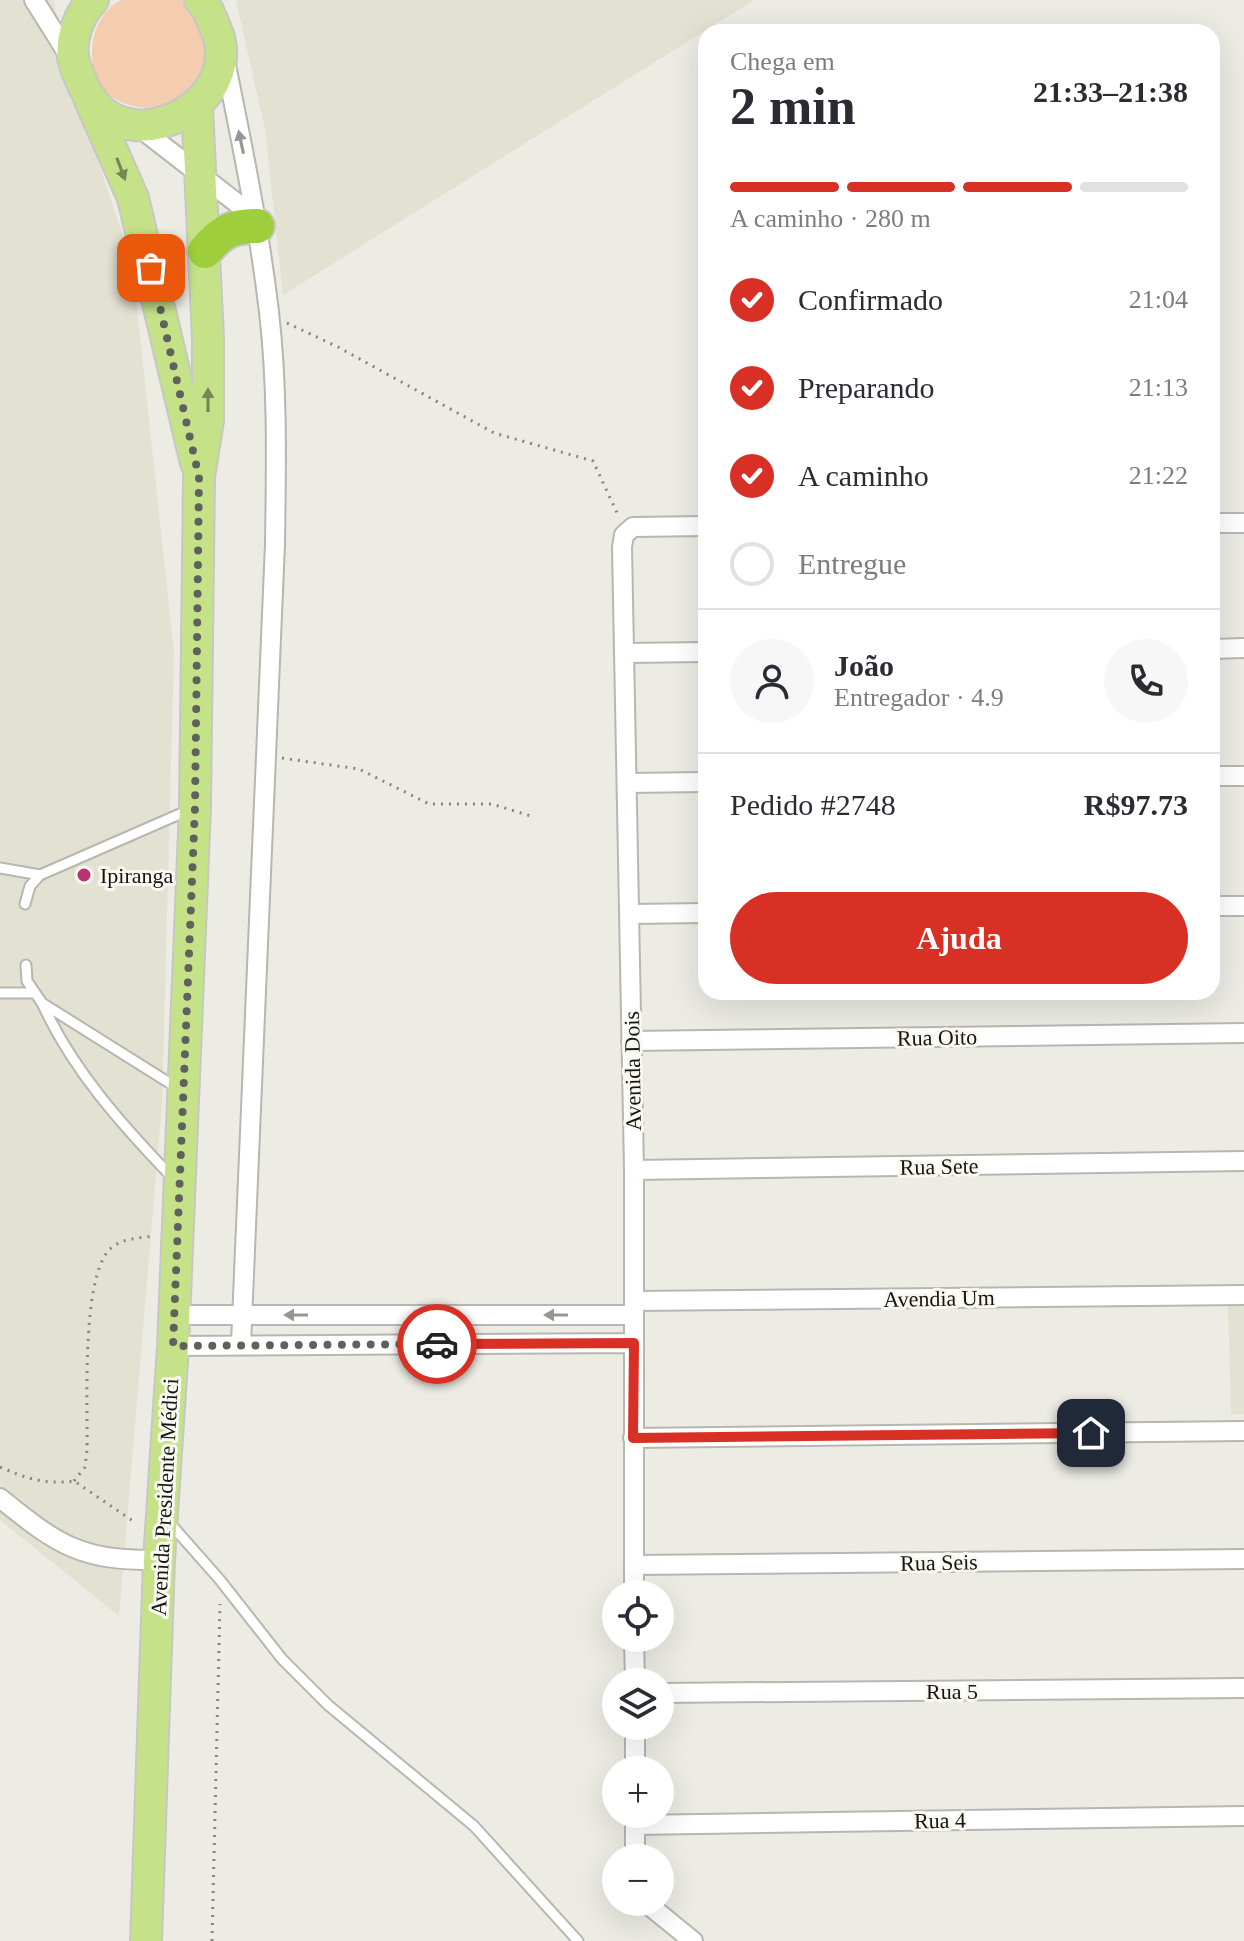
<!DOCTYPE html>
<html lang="pt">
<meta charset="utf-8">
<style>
:root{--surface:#fff;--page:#f7f7f7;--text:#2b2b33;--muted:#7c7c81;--line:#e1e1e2;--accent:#d93025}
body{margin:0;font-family:Georgia,serif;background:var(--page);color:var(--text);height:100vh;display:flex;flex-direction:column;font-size:30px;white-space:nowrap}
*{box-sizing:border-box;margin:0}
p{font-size:26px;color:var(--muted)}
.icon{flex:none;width:44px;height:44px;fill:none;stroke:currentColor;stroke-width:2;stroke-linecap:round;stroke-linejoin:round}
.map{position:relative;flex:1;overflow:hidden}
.panel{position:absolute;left:698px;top:24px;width:522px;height:976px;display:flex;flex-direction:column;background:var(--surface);border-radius:24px;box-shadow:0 8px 32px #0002}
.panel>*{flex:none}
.buttons{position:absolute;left:602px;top:1580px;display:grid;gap:16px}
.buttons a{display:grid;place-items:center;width:72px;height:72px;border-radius:50%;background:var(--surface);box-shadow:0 8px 32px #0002;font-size:40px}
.pin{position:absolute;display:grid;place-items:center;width:68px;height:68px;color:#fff;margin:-34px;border-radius:16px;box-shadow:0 4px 12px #0006}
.courier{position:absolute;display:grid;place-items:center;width:80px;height:80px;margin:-40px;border:6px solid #d93025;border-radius:50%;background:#fff;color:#222;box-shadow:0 2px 10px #0007}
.overview em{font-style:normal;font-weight:800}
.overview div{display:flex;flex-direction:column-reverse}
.overview{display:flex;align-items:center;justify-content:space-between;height:136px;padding:0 32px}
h1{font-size:52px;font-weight:800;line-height:60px}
.bar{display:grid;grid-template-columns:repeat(4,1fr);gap:12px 8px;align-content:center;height:96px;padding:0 32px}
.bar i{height:10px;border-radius:6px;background:var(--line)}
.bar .current{background:var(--accent)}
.bar p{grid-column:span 4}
.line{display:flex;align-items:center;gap:20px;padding:0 32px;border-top:2px solid var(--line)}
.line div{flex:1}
.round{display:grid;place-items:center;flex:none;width:84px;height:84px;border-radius:42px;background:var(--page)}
ol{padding:0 32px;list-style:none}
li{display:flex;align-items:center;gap:24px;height:88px}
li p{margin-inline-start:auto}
li .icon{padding:8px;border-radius:50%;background:var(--accent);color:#fff;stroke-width:4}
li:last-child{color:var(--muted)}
li i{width:44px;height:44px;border:4px solid var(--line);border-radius:50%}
.primary-button{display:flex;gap:16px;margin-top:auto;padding:16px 32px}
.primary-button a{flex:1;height:92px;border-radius:48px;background:var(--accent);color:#fff;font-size:32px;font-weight:800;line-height:92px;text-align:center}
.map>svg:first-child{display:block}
.built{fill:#e2e1d2}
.green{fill:#f3cdae}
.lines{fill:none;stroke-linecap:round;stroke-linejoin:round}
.lane-casing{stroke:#b7b7b0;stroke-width:13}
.street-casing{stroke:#b7b7b0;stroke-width:22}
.primary-casing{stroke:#c7c7c6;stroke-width:34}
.highway-casing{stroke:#c7c7c6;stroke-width:38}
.path{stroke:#858581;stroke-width:3;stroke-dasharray:2 6;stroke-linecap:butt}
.lane{stroke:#fff;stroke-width:9}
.street{stroke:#fff;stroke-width:18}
.primary{stroke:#c5e289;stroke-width:30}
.highway{stroke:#9ece3b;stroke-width:34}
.oneway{fill:#969695}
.oneway2{fill:#768654}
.done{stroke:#60605c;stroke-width:8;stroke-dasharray:0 14.4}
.route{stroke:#d93025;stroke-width:10}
.poi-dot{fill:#ba326f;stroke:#f9f9f2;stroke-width:3}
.labels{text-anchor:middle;stroke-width:6;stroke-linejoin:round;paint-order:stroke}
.poi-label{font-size:22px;fill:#151513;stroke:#f9f9f2;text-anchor:start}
.street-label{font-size:22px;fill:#151513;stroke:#f9f9f2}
</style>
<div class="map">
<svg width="1244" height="1941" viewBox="0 0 1244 1941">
<rect width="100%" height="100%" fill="#ecece5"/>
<path class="built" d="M0 0H54L64 61 132 262 174 652 162 1104 119 1616 0 1520Z
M236 0H754L283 295 265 129Z
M1228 1305H1244V1414H1231Z"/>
<path class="green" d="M121 0H181C197 9 202 22 206 39 227 121 88 135 92 51 93 30 102 10 121 0Z"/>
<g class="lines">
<defs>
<path id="lane" d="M0 868 40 875
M25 904 30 886 40 875 189 810
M26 965 27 981 42 1003 179 1089
M0 993H33
M42 1003C72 1069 121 1124 171 1176
M168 1521 220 1580 282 1659 328 1705 474 1826 578 1941"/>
<path id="street" d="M34 0 71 59
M225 60C242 144 259 227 269 312 278 389 276 467 275 544L241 1344
M136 125 256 218
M1212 523H1244
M1212 649 1244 648
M625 653 706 652
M1212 776H1244
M627 783 706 782
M1212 906H1244
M629 914 706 913
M631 1041 1244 1033
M634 1170 1244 1161
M634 1301 1244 1295
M174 1315H634
M173 1346 634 1343
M633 1438 1244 1431
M0 1498C59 1546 81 1561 159 1560
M634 1565 1244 1559
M634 1594V1170L622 547 624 535 633 527 706 526
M634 1638 635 1682
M660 1693 1244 1688
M635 1726V1770
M635 1825 1244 1816
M635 1858V1814
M645 1902 693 1941"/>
<path id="primary" d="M93 0C77 16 67 47 76 68 80 77 83 88 89 96 132 165 249 100 215 27 211 18 208 7 200 0
M89 98 133 198 196 463
M146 1941 159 1560 173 1346 195 807 199 477 208 420V339L197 106"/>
<path id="highway" d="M205 251C221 232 231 226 257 226"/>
</defs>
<use href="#lane" class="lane-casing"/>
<use href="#street" class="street-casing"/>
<use href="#primary" class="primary-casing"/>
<use href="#highway" class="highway-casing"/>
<path class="path" d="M287 323 338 347 494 433 593 461 618 515
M282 758 359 769 429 804H492L534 817
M0 1467C25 1478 46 1485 74 1481L136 1523
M74 1481 85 1467 87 1450C88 1406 81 1281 109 1250 120 1238 140 1238 155 1236
M212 1941 220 1604"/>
<use href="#lane" class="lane"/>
<use href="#street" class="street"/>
<use href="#primary" class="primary"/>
<use href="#highway" class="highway"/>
</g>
<defs><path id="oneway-solid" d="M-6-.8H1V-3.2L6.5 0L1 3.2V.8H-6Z" transform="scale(2)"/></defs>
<g class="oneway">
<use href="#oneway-solid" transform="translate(241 142) rotate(-102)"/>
<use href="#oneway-solid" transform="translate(296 1315) rotate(180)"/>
<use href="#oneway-solid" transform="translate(556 1315) rotate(180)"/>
</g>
<g class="oneway2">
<use href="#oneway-solid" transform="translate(121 169) rotate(69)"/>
<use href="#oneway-solid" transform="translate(208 400) rotate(-90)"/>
</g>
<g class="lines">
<path class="done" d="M151 268 199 477 195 807 173 1346 437 1344"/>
<path class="route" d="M437 1344 634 1343 633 1438 1091 1433"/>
</g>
<circle class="poi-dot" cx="84" cy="875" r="8"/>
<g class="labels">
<g class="poi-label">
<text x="100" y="883">Ipiranga</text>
</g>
<g class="street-label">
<text transform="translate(937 1037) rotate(-1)" y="8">Rua Oito</text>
<text transform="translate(632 1071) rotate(-91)" y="8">Avenida Dois</text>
<text transform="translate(939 1166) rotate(-1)" y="8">Rua Sete</text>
<text transform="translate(939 1298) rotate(-1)" y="8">Avendia Um</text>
<text transform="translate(164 1497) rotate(-87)" y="8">Avenida Presidente Médici</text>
<text transform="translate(939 1562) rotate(-1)" y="8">Rua Seis</text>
<text x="952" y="1699">Rua 5</text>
<text transform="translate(940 1820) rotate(-1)" y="8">Rua 4</text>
</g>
</g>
</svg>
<div class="buttons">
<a><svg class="icon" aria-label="locate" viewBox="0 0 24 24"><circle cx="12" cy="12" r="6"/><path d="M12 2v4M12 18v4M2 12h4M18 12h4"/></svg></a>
<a><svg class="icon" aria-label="layers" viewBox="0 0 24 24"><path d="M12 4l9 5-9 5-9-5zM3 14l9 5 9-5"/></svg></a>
<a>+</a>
<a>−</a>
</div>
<div class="pin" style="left:151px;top:268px;background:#ea580c"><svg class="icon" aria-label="bag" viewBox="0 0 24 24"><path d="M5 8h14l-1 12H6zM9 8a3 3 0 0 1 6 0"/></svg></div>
<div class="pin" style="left:1091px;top:1433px;background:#1f2937"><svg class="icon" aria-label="home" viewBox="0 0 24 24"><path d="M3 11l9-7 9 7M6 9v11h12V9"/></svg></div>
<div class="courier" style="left:437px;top:1344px"><svg class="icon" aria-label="car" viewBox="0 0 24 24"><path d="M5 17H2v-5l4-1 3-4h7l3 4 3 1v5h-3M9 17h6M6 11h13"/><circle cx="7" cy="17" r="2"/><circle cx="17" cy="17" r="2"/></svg></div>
<section class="panel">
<div class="overview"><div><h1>2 min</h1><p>Chega em</p></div><em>21:33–21:38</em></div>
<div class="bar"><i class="current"></i><i class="current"></i><i class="current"></i><i></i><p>A caminho · 280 m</p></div>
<ol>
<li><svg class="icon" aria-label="check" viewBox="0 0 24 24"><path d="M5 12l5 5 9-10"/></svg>Confirmado<p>21:04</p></li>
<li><svg class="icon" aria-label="check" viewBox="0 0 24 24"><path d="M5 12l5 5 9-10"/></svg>Preparando<p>21:13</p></li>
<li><svg class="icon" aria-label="check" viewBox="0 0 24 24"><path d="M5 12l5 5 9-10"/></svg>A caminho<p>21:22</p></li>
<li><i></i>Entregue</li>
</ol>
<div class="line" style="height:144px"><a class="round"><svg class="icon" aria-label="person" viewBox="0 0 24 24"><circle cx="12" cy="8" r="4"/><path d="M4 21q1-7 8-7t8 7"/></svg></a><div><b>João</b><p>Entregador · 4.9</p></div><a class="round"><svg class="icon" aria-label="phone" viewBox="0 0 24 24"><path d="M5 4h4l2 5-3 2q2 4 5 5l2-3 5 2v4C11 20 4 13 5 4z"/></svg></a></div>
<div class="line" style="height:104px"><div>Pedido #2748</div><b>R$97.73</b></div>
<div class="primary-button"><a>Ajuda</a></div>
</section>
</div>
